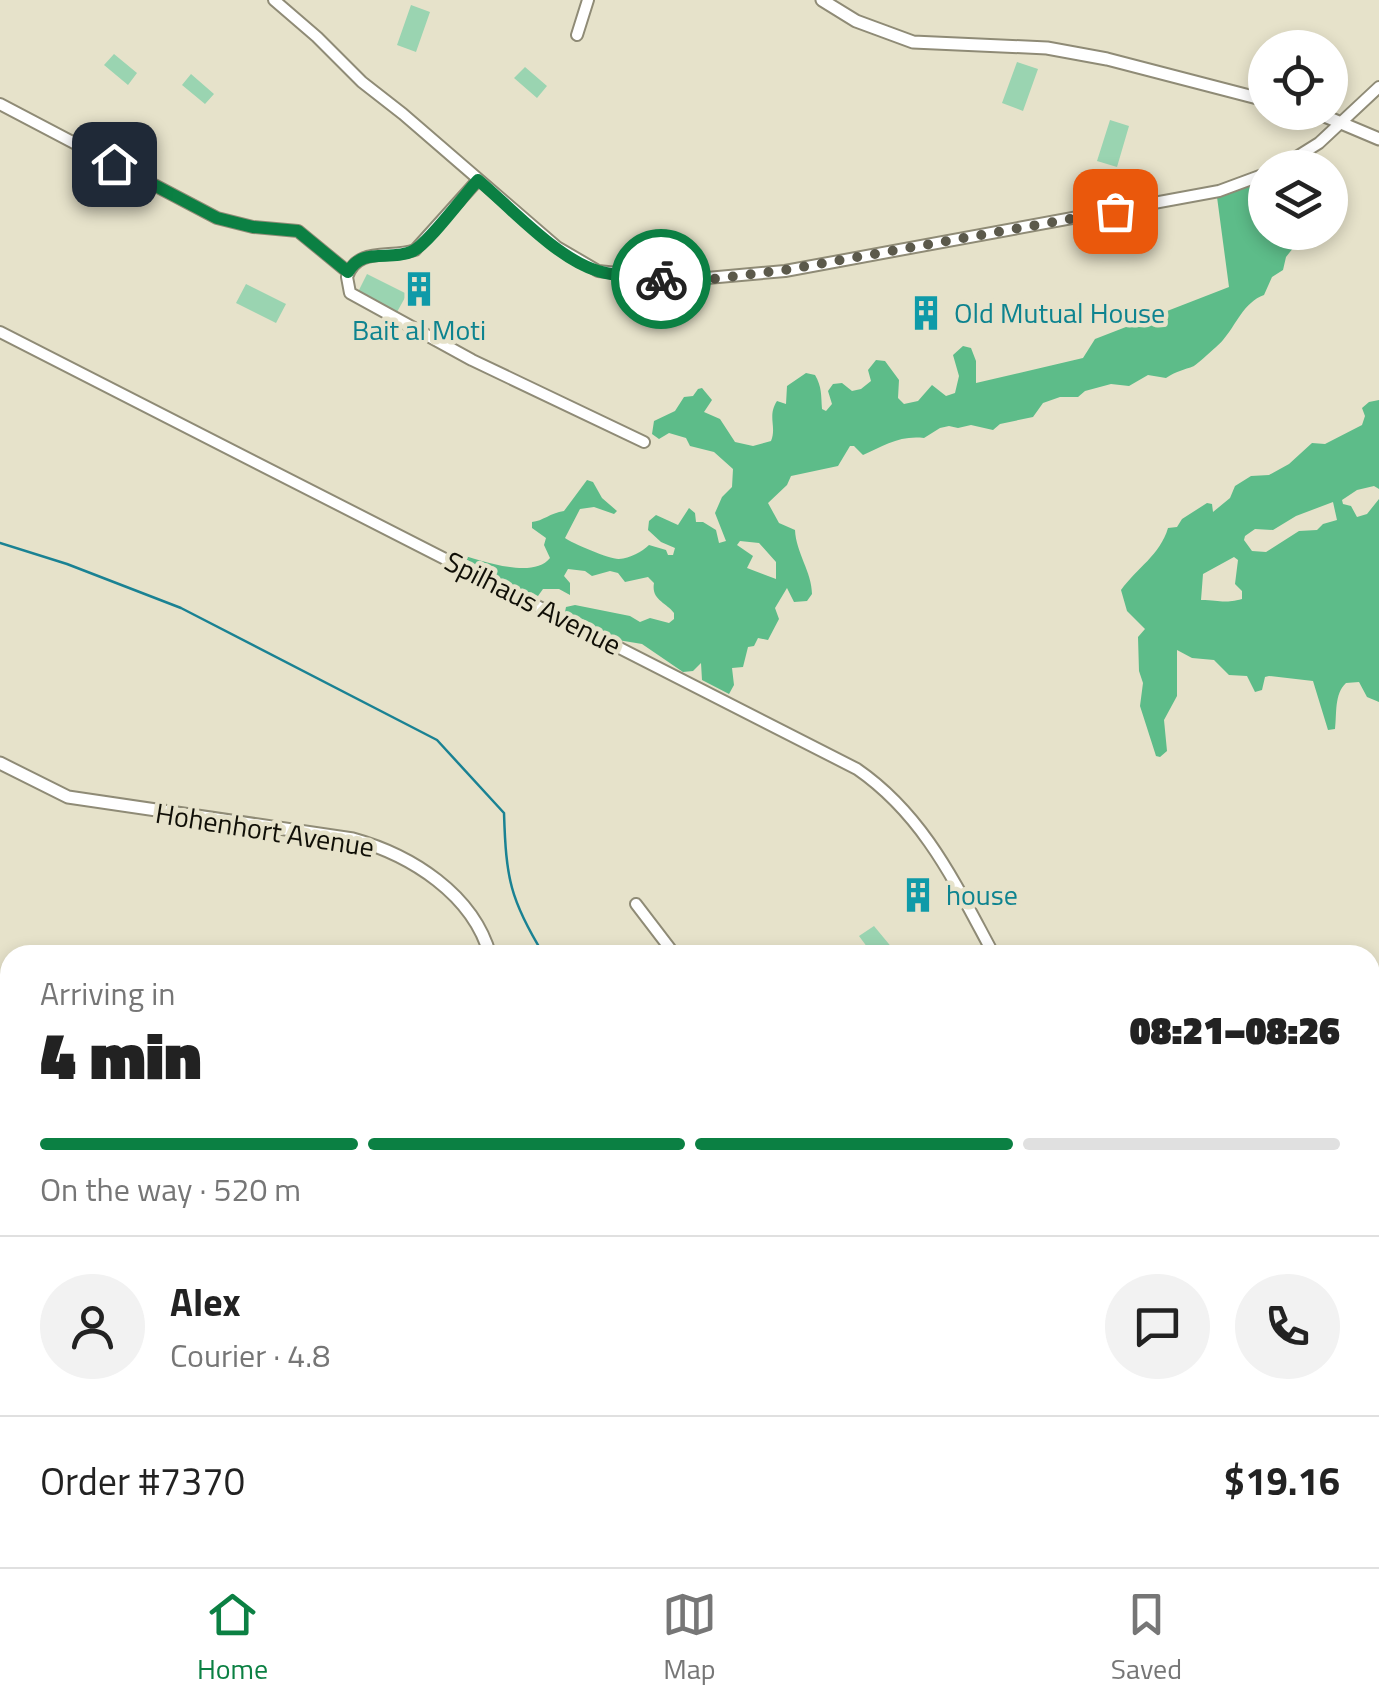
<!DOCTYPE html>
<meta charset="utf-8">
<style>
:root{--surface:#fff;--page:#f2f2f2;--text:#222;--muted:#767676;--line:#e0e0e0;--accent:#0b8043}
body{margin:0;font-family:"Titillium Web",sans-serif;background:var(--page);color:var(--text);height:100vh;display:flex;flex-direction:column;font-size:38px;white-space:nowrap}
*{box-sizing:border-box;margin:0}
p{font-size:32px;color:var(--muted)}
.icon{flex:none;width:55px;height:55px;fill:none;stroke:currentColor;stroke-width:2;stroke-linecap:round;stroke-linejoin:round}
.map{position:relative;flex:1;overflow:hidden}
.drawer{position:absolute;left:0px;top:945px;width:1380px;height:622px;display:flex;flex-direction:column;background:var(--surface);border-radius:30px 30px 0 0;box-shadow:0 5px 15px #0003}
.drawer>*{flex:none}
.controls{position:absolute;left:1248px;top:30px;display:grid;gap:20px}
.controls a{display:grid;place-items:center;width:100px;height:100px;border-radius:50%;background:var(--surface);box-shadow:0 5px 15px #0003;font-size:50px}
.pin{position:absolute;display:grid;place-items:center;width:85px;height:85px;color:#fff;margin:-42px;border-radius:20px;box-shadow:0 5px 15px #0006}
.courier{position:absolute;display:grid;place-items:center;width:100px;height:100px;margin:-50px;border:8px solid #0b8043;border-radius:50%;background:#fff;color:#222;box-shadow:0 2px 12px #0007}
.headline em{font-style:normal;font-weight:800}
.headline div{display:flex;flex-direction:column-reverse}
.headline{display:flex;align-items:center;justify-content:space-between;height:170px;padding:0 40px}
h1{font-size:65px;font-weight:800;line-height:75px}
.bar{display:grid;grid-template-columns:repeat(4,1fr);gap:15px 10px;align-content:center;height:120px;padding:0 40px}
.bar i{height:12px;border-radius:8px;background:var(--line)}
.bar .on{background:var(--accent)}
.bar p{grid-column:span 4}
.line{display:flex;align-items:center;gap:25px;padding:0 40px;border-top:2px solid var(--line)}
.line div{flex:1}
.round{display:grid;place-items:center;flex:none;width:105px;height:105px;border-radius:52px;background:var(--page)}
.tab-bar{display:flex;justify-content:space-around;align-items:center;height:140px;border-top:2px solid var(--line);background:var(--surface);font-size:28px;color:var(--muted)}
.tab-bar a{display:grid;justify-items:center;gap:5px}
.tab-bar .on{color:var(--accent)}
.map>svg:first-child{display:block}
.green{fill:#9ad4b1}
.forest{fill:#5dbc89;fill-rule:evenodd}
.lines{fill:none;stroke-linecap:round;stroke-linejoin:round}
.stream{stroke:#1a8293;stroke-width:2.5}
.minor-casing{stroke:#8f8b76;stroke-width:14}
.tertiary-casing{stroke:#8f8b76;stroke-width:15}
.minor{stroke:#fff;stroke-width:10}
.tertiary{stroke:#fff;stroke-width:11}
.done{stroke:#5b594b;stroke-width:10;stroke-dasharray:0 18}
.route{stroke:#0b8043;stroke-width:12}
.labels{text-anchor:middle;stroke-width:9;stroke-linejoin:round;paint-order:stroke}
.culture-label{font-size:28px;fill:#0d838f;stroke:#e6e2ca;text-anchor:start}
.street-label{font-size:28px;fill:#100f07;stroke:#e6e2ca}
</style>
<div class="map">
<svg width="1379" height="1567" viewBox="0 0 1379 1567">
<rect width="100%" height="100%" fill="#e6e2ca"/>
<path class="green" d="M411 5 430 12 416 52 397 45Z
M114 54 137 73 128 85 104 65Z
M1017 62 1038 69 1023 111 1002 103Z
M525 67 547 86 537 98 514 78Z
M191 74 214 94 205 104 182 85Z
M1110 120 1129 126 1117 167 1097 161Z
M367 274 407 294 397 312 358 292Z
M246 284 286 304 276 323 236 303Z
M874 926 898 955H873L859 936Z"/>
<path class="forest" d="M1265 180V232L1305 233 1286 257 1283 270 1272 277 1264 295C1244 302 1236 325 1223 340 1221 343 1196 365 1194 366 1184 370 1176 371 1166 378L1148 375 1129 386 1111 384 1085 391 1078 397H1060L1043 403 1033 417 1000 424 993 430 971 425 958 428 949 426 940 428 924 438C900 435 883 446 863 455L854 446H850L838 466 791 476 787 485 768 503 779 523 795 530C796 553 812 572 812 594L807 601 794 602 787 588 775 608 779 619 768 640 758 638 754 646 748 647 743 667 732 668 734 685 729 694 702 680 701 663 693 671 683 672 642 644 612 639 585 620 565 612 566 607 575 605 630 616 640 622 650 618 669 623 674 619V613C666 602 651 600 654 583L648 577 625 582 618 573 610 571 592 576 585 571 568 569 564 576 570 583V595L559 589H543L538 596H530L452 556 456 553C479 560 533 580 550 558L544 545 546 538 532 528V522C543 521 550 513 564 511L587 480 593 482 602 498 617 511 614 514 594 507 580 509 565 538C571 543 612 560 619 559 630 558 642 552 649 545L666 550 668 555H673L675 548 661 542 648 530 649 521 656 515 678 525 689 508 695 513 696 522H703L716 530 719 543 726 541 715 513 722 497 732 487 733 469 714 452 690 446 686 438 669 433 659 439 652 434 654 421 675 411 684 397 693 396 698 389 702 388 712 400 704 412 720 419 735 442 753 446 771 441C777 427 767 416 777 401L786 404 787 386 806 373 815 375C822 387 821 395 822 409L826 411 832 404 828 391 833 384 842 383 852 391 861 389 871 381 868 370 876 360 885 361 899 380 898 398 904 404 918 401 932 385 946 396 955 393 959 376 953 355 963 346 971 348 976 361V383L1083 358 1095 339 1229 287 1217 197ZM740 541 759 543 776 562V579L747 568 753 556 737 545Z
M1379 400V489L1374 486 1357 490 1342 500 1343 504 1351 506 1357 517 1367 514 1379 499V702L1367 697 1359 682 1346 683C1334 694 1337 714 1335 729L1328 730 1313 681 1269 676 1265 677 1262 690 1255 692 1247 676 1229 675 1214 660 1192 658 1177 650V696L1164 720 1167 751 1160 757 1156 756 1140 706 1143 683 1139 671 1138 637 1145 629 1127 611 1121 590C1137 568 1160 555 1168 528L1177 527 1182 519 1207 503 1212 504 1213 512 1230 498 1235 486 1251 476 1269 475 1289 464 1312 443 1325 444 1362 425 1365 416 1362 408 1369 402ZM1333 502 1337 520 1323 524 1317 530 1299 531 1266 552 1252 551 1244 540 1245 536 1255 529 1273 530 1296 516ZM1234 557 1238 560 1235 584 1242 591V599C1222 604 1220 600 1201 600L1203 574Z"/>
<g class="lines">
<path class="stream" d="M0 543 67 564 181 608 437 740 504 813C506 878 510 900 544 955
M619 1558 629 1567
M658 1558 661 1567
M86 1567 115 1558"/>
<defs>
<path id="minor" d="M274 0 317 37 362 82 403 114 557 247 598 271 685 280 785 271 1219 191 1265 174
M577 35 588 0
M0 104 217 218 253 227 298 231 348 272
M1279 168 1319 143 1379 87
M478 180 415 250C390 259 357 246 347 277L350 293 472 360 644 442
M0 332 857 769C925 816 956 885 994 955
M636 904 675 955
M0 1038 10 1053
M0 1169 10 1096
M0 1203 10 1205
M991 1567 992 1558
M1175 1567 1177 1558"/>
<path id="tertiary" d="M822 0 856 21 913 42 1047 48 1107 59 1265 100
M1315 112 1379 139
M0 763 68 797 353 839C411 855 473 894 490 955
M140 1558 147 1567
M1003 1558 1019 1567"/>
</defs>
<use href="#minor" class="minor-casing"/>
<use href="#tertiary" class="tertiary-casing"/>
<use href="#minor" class="minor"/>
<use href="#tertiary" class="tertiary"/>
</g>
<g class="lines">
<path class="done" d="M661 279 705 280 785 270 1115 211"/>
<path class="route" d="M114 164 217 218 253 227 298 231 348 272C363 246 390 262 413 251 429 243 464 195 478 180 510 207 557 259 598 271 618 277 640 277 661 279"/>
</g>
<defs>
<symbol id="building-bare" viewBox="-9 -9 18 18"><path d="M-4-6H4V6H1V3H-1V6H-4ZM-2.5-4.3h1.7v1.8h-1.7ZM.8-4.3h1.7v1.8H.8ZM-2.5-1h1.7V.8h-1.7ZM.8-1h1.7V.8H.8Z" fill="#0f9aa8" stroke="#e6e2ca" stroke-width="2.5" paint-order="stroke"/></symbol>
</defs>
<g fill-rule="evenodd">
<use href="#building-bare" x="394" y="264" width="50" height="50"/>
<use href="#building-bare" x="901" y="288" width="50" height="50"/>
<use href="#building-bare" x="893" y="870" width="50" height="50"/>
</g>
<g class="labels">
<g class="culture-label">
<text x="954" y="323">Old Mutual House</text>
<text x="419" y="340" text-anchor="middle">Bait al Moti</text>
<text x="946" y="905">house</text>
</g>
<g class="street-label">
<text transform="translate(533 603) rotate(27)" y="10">Spilhaus Avenue</text>
<text transform="translate(265 830) rotate(9)" y="10">Hohenhort Avenue</text>
</g>
</g>
</svg>
<div class="controls">
<a><svg class="icon" aria-label="locate" viewBox="0 0 24 24"><circle cx="12" cy="12" r="6"/><path d="M12 2v4M12 18v4M2 12h4M18 12h4"/></svg></a>
<a><svg class="icon" aria-label="layers" viewBox="0 0 24 24"><path d="M12 4l9 5-9 5-9-5zM3 14l9 5 9-5"/></svg></a>
</div>
<div class="pin" style="left:1115px;top:211px;background:#ea580c"><svg class="icon" aria-label="bag" viewBox="0 0 24 24"><path d="M5 8h14l-1 12H6zM9 8a3 3 0 0 1 6 0"/></svg></div>
<div class="pin" style="left:114px;top:164px;background:#1f2937"><svg class="icon" aria-label="home" viewBox="0 0 24 24"><path d="M3 11l9-7 9 7M6 9v11h12V9"/></svg></div>
<div class="courier" style="left:661px;top:279px"><svg class="icon" aria-label="bike" viewBox="0 0 24 24"><circle cx="6" cy="16" r="4"/><circle cx="18" cy="16" r="4"/><path d="M6 16l4-8h5l3 8M10 8l3 8H6M13 5h3"/></svg></div>
<section class="drawer">
<div class="headline"><div><h1>4 min</h1><p>Arriving in</p></div><em>08:21–08:26</em></div>
<div class="bar"><i class="on"></i><i class="on"></i><i class="on"></i><i></i><p>On the way · 520 m</p></div>
<div class="line" style="height:180px"><a class="round"><svg class="icon" aria-label="person" viewBox="0 0 24 24"><circle cx="12" cy="8" r="4"/><path d="M4 21q1-7 8-7t8 7"/></svg></a><div><b>Alex</b><p>Courier · 4.8</p></div><a class="round"><svg class="icon" aria-label="chat" viewBox="0 0 24 24"><path d="M4 5h16v11H9l-5 4z"/></svg></a><a class="round"><svg class="icon" aria-label="phone" viewBox="0 0 24 24"><path d="M5 4h4l2 5-3 2q2 4 5 5l2-3 5 2v4C11 20 4 13 5 4z"/></svg></a></div>
<div class="line" style="height:130px"><div>Order #7370</div><b>$19.16</b></div>
</section>
</div>
<nav class="tab-bar">
<a class="on"><svg class="icon" aria-label="home" viewBox="0 0 24 24"><path d="M3 11l9-7 9 7M6 9v11h12V9"/></svg>Home</a>
<a><svg class="icon" aria-label="map" viewBox="0 0 24 24"><path d="M3 6l6-2 6 2 6-2v14l-6 2-6-2-6 2zM9 4v14M15 6v14"/></svg>Map</a>
<a><svg class="icon" aria-label="saved" viewBox="0 0 24 24"><path d="M7 4h10v16l-5-4-5 4z"/></svg>Saved</a>
</nav>
